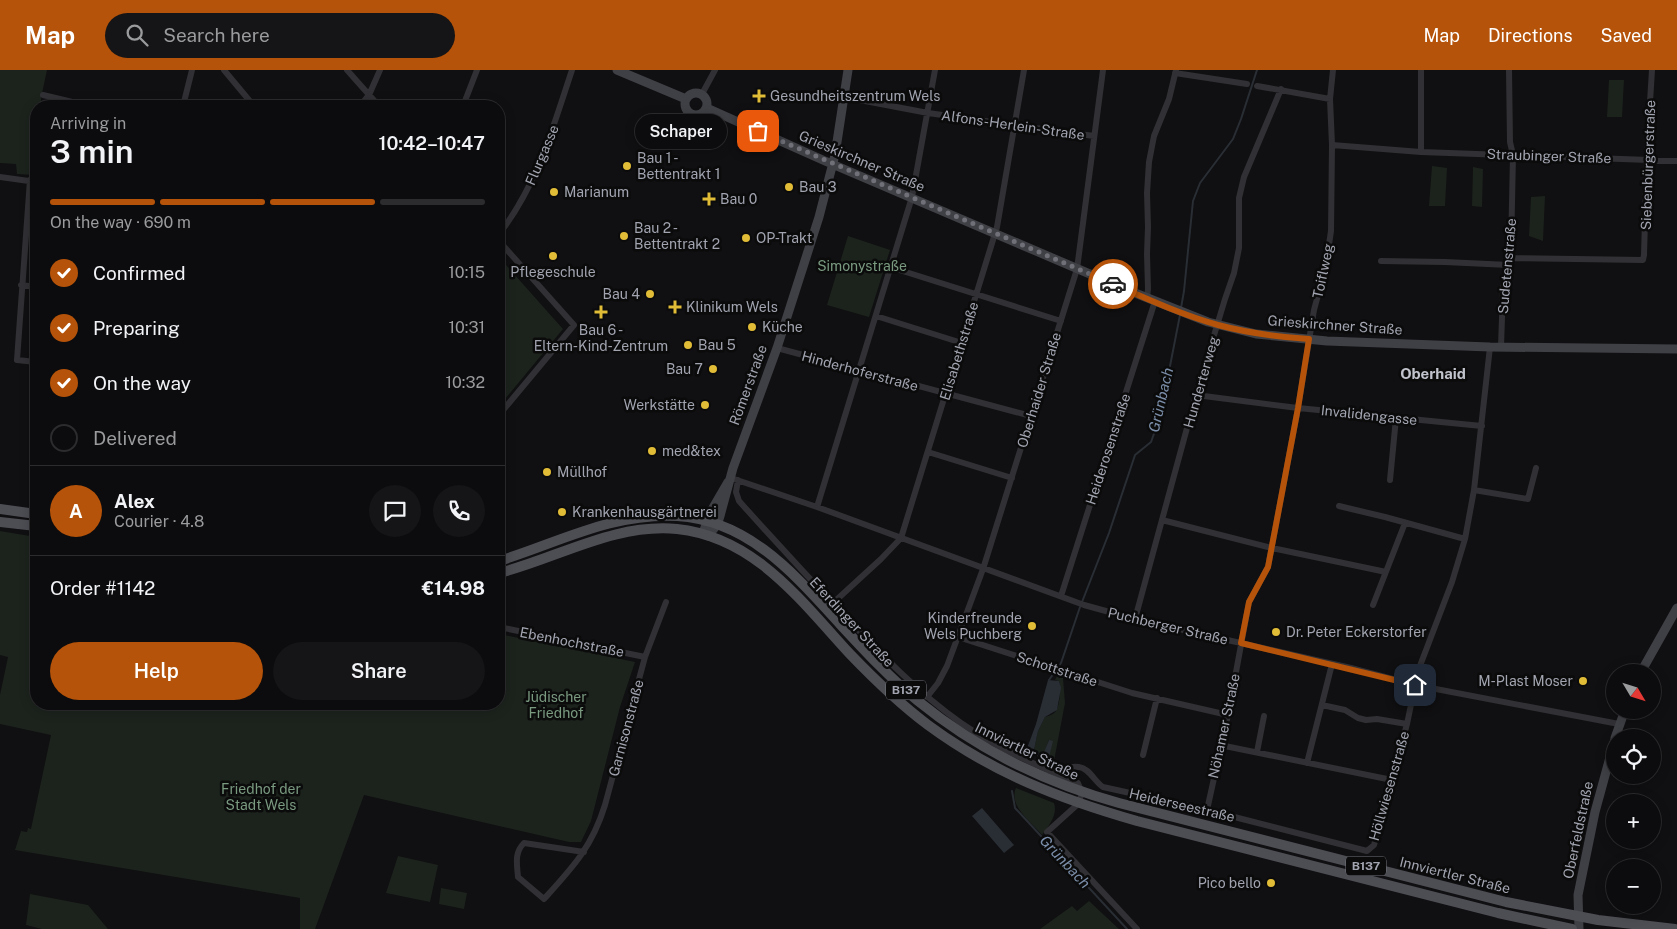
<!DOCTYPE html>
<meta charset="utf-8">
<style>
:root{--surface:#0c0b0d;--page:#151416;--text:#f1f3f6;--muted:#9a9b9d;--line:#2c2b2e;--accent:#b45309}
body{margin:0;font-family:"Public Sans",sans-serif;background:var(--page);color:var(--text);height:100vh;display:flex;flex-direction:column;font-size:19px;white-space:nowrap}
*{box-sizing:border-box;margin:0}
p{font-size:16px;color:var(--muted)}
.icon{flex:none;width:28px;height:28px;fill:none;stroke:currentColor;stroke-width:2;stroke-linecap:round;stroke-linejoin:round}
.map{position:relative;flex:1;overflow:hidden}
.drawer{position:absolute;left:30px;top:30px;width:475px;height:610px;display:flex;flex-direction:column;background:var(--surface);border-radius:20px;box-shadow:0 2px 12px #0003,0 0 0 1px var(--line)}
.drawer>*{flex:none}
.needle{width:32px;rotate:128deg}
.tools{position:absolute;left:1606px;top:594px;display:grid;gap:10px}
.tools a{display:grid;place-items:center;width:55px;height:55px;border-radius:50%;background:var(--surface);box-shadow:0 2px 12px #0003,0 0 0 1px var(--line);font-size:25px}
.pin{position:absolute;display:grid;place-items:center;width:42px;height:42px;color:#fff;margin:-21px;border-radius:10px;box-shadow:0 2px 8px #0006}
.courier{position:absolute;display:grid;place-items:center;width:50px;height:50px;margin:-25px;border:4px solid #b45309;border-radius:50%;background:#fff;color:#222;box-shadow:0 1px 6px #0007}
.bubble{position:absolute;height:35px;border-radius:18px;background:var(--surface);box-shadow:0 2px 12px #0003,0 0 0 1px var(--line);font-size:16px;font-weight:600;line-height:35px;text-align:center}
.summary em{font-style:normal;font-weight:600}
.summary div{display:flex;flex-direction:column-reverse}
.summary{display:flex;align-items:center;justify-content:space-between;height:85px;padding:0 20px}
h1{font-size:32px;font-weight:600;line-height:38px}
.bar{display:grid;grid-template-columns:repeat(4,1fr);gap:8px 5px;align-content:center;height:60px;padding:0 20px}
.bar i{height:6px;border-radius:4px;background:var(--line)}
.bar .current{background:var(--accent)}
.bar p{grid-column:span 4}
.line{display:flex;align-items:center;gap:12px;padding:0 20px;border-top:1px solid var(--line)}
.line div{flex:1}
.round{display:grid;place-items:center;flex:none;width:52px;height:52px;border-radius:26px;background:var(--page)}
ol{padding:0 20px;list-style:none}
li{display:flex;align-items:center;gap:15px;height:55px}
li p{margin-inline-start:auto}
li .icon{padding:5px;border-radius:50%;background:var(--accent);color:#fff;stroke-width:4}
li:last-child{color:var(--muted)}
li i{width:28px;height:28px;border:2px solid var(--line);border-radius:50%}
.button{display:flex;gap:10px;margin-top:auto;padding:10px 20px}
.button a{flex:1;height:58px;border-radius:30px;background:var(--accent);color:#fff;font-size:20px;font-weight:600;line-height:58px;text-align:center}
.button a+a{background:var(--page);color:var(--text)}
header{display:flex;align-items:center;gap:30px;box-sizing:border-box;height:70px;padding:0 25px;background:var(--accent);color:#fff}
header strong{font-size:24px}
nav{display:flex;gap:28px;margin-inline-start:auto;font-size:18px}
.search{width:350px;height:45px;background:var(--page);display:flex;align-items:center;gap:12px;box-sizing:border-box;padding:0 18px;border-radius:28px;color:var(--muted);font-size:19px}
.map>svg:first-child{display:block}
.green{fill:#1c231d}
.water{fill:#292e35}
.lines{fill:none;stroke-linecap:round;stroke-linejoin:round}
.stream{stroke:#292e35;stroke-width:2}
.street{stroke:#313135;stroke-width:6}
.secondary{stroke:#3f4045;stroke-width:9}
.primary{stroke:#4d4e54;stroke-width:10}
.done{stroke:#6f7078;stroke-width:5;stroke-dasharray:0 9}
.route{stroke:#b45309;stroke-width:6}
.poi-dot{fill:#e1bc37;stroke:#0b0b0c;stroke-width:2}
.labels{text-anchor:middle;stroke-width:5;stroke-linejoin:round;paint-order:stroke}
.shield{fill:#0b0b0c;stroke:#75777f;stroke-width:1}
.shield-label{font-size:12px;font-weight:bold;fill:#a2a5b0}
.poi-label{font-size:14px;fill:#a2a5b0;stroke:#0b0b0c;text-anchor:start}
.street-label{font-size:14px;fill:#a2a5b0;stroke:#0b0b0c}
.park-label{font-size:14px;fill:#7a9a80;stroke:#0b0b0c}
.neighbourhood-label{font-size:15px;font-weight:bold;fill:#c2c4cd;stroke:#0b0b0c}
.water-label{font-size:15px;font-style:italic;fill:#7b8ea9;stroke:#0b0b0c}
</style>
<header>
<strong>Map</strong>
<div class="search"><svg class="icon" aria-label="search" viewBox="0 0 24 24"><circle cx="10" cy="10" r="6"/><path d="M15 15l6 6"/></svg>Search here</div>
<nav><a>Map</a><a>Directions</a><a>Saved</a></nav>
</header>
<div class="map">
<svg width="1677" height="859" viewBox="0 0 1677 859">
<rect width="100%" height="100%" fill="#100f11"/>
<path class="green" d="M0 0H47L41 28V36H36V86L34 105 17 104 16 94 0 93Z
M1609 10H1624L1622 47H1607Z
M1432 96 1447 98 1445 136H1429Z
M1473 97 1483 99 1482 137 1472 136Z
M1545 126 1543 171 1529 166 1531 127Z
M848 166 890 180 869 247 827 235Z
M499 187 563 259 505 329 499 320Z
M0 461 36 467V634H499V564L635 592 620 637 591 751 581 772H569L364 725 315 859H300V828L15 780 21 761 27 762 28 758 31 759 51 665 0 654V625L8 587 0 585Z
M1057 606 1063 608 1065 633 1054 691 1046 693 1037 690 1039 687H1049V670L1044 683H1039L1034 680 1038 661 1045 647C1049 646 1054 644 1056 641 1060 635 1061 617 1059 611L1055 610Z
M1016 718 1054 733C1058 745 1049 755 1042 765 1032 753 1008 736 1016 718Z
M398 786 438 795 430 832 386 823Z
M441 818 467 823 464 839 439 834Z
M30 824 88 835 108 859H42L26 855Z
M1089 831 1119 859H1040L1072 836 1077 841Z"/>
<path class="water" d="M1048 610 1059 611 1061 618 1057 640 1045 647 1038 661 1034 680 1039 683 1044 682 1049 670 1053 671 1049 687H1039L1026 681 1036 654Z
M982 738 1014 775 1004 783 972 746Z"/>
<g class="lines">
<path class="stream" d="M1181 238 1184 221 1193 131 1200 113 1233 69 1241 49 1257 0
M1082 532 1109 463 1135 385 1151 372 1160 347 1180 245
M1049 610 1061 593 1080 537
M1012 721 1015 738 1127 859"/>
<path class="street" d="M224 0 254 36
M347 0 379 36
M1175 3 1247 14
M1257 16 1330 29
M702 24 715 0
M43 25 89 36
M844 27 928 43 1094 66
M183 36 192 0
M360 36 369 25 380 0
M463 36 477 0
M1332 75 1421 82 1677 91
M1421 82V0
M0 107 36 112
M30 110 17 290 36 292
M499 164C537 116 553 57 572 0
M499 171 574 255 499 345
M1510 188 1643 190 1644 185 1647 80 1652 0
M1381 191 1445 192 1509 195
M890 197 1061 251
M21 215 36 217
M1147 228 1148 219 1147 184 1148 157 1147 123 1149 92 1154 66 1169 29 1176 0
M876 246 962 273
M1501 277 1503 218 1511 180 1513 85 1510 72 1509 0
M777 278 1031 346
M1196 325 1298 338 1482 356
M928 382 1012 408
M731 408 817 437 1084 535 1135 549 1351 598 1415 615 1619 654
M738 410 736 422 739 431C774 470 809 508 844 545 881 584 917 622 961 653 997 678 1038 696 1078 713L1082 723 1078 734 1047 762 1137 859
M1390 410 1396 348
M1474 420 1528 429 1536 398
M1339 436 1385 447 1465 469
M817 437 912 127 935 0
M1162 450 1272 478 1386 502
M1061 526 1155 231
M833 533 881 489 901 468 997 157 1024 0
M1373 535 1405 453
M1135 549 1196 325 1225 229 1234 203 1239 178V128L1244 107 1281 19
M499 557 645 587
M958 567 1132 623 1228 645
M927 627 938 613 947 596 983 499 1077 199 1103 0
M1322 635 1345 640 1358 648 1366 650 1377 649 1407 654
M1220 675 1392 710
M1257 682 1264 646
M1143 685 1157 628
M1307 693 1332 594
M1047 700C1059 702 1068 695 1079 697 1089 698 1095 712 1103 717L1207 740 1367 781 1374 775 1407 654 1418 601 1452 512 1465 469 1474 420 1490 277
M1207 740 1228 645 1249 532 1268 497 1298 338 1314 240 1326 195 1331 161 1332 75 1330 29 1333 0
M584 782 524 773C514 783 517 794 518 807L544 829C573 797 592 777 605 735L645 587 666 532"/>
<path class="secondary" d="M617 0 686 29
M685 34a11 11 0 1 1 22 0a11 11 0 1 1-22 0Z
M707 38 825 91 1125 219 1208 252 1256 264 1327 271 1490 277 1677 279
M703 463 710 443 728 412
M708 466 717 455 720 446 733 398 777 278 819 147 835 85 848 0
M1641 602 1677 538
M1615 668 1625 640
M1579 859 1578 825 1595 742 1615 669"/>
<path class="primary" d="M0 439 36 444
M0 452 36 456
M499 491C560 472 611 443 677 446 749 450 795 505 840 554 865 581 890 608 918 631 977 679 1046 713 1119 733L1506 832 1598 850 1675 859
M499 503C558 488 614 453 677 459 755 467 801 531 850 584 874 609 900 634 928 655 993 703 1060 729 1137 751L1498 843 1572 859"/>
</g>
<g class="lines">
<path class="done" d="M758 61 1113 214"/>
<path class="route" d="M1113 214C1147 229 1182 245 1218 255 1248 263 1278 267 1309 269L1298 338 1268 497 1249 532 1241 573 1415 615"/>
</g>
<g class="poi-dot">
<path d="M756.5 18.5h5v5h5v5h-5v5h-5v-5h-5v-5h5z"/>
<circle cx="627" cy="96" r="5"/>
<circle cx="789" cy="117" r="5"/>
<circle cx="554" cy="122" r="5"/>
<path d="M706.5 121.5h5v5h5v5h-5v5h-5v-5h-5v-5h5z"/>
<circle cx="624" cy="166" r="5"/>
<circle cx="746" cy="168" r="5"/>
<circle cx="553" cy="186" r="5"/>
<circle cx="650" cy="224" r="5"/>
<path d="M672.5 229.5h5v5h5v5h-5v5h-5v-5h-5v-5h5z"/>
<path d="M598.5 234.5h5v5h5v5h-5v5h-5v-5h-5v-5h5z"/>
<circle cx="752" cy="257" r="5"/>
<circle cx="688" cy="275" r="5"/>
<circle cx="713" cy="299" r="5"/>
<circle cx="705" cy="335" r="5"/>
<circle cx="652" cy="381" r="5"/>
<circle cx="547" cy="402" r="5"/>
<circle cx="562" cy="442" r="5"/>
<circle cx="1032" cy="556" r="5"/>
<circle cx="1276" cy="562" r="5"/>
<circle cx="1583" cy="611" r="5"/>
<circle cx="1271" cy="813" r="5"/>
</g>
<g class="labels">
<g class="shield">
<rect x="886" y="610.5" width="40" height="19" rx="4"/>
<rect x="1346" y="786.5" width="40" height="19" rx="4"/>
</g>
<g class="shield-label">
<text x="906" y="624">B137</text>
<text x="1366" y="800">B137</text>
</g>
<g class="poi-label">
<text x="770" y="31">Gesundheitszentrum Wels</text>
<text x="637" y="93">Bau 1 -<tspan x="637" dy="16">Bettentrakt 1</tspan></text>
<text x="799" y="122">Bau 3</text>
<text x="564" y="127">Marianum</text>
<text x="720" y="134">Bau 0</text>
<text x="634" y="163">Bau 2 -<tspan x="634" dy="16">Bettentrakt 2</tspan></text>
<text x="756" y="173">OP-Trakt</text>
<text x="553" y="207" text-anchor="middle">Pflegeschule</text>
<text x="640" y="229" text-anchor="end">Bau 4</text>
<text x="686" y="242">Klinikum Wels</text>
<text x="762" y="262">Küche</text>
<text x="601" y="265" text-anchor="middle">Bau 6 -<tspan x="601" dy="16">Eltern-Kind-Zentrum</tspan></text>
<text x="698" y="280">Bau 5</text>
<text x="703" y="304" text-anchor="end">Bau 7</text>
<text x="695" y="340" text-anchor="end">Werkstätte</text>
<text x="662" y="386">med&amp;tex</text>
<text x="557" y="407">Müllhof</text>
<text x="572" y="447">Krankenhausgärtnerei</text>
<text x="1022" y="553" text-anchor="end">Kinderfreunde<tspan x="1022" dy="16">Wels Puchberg</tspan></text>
<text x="1286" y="567">Dr. Peter Eckerstorfer</text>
<text x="1573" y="616" text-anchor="end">M-Plast Moser</text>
<text x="1261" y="818" text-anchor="end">Pico bello</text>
</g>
<g class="street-label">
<text transform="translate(1013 55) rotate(8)" y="5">Alfons-Herlein-Straße</text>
<text transform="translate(542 85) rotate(-67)" y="5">Flurgasse</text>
<text transform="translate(1549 86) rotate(2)" y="5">Straubinger Straße</text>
<text transform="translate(862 91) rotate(23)" y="5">Grieskirchner Straße</text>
<text transform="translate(1648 95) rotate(-88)" y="5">Siebenbürgerstraße</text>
<text transform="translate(1507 196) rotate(-85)" y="5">Sudetenstraße</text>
<text transform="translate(1323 201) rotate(-78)" y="5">Toiflweg</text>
<text transform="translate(1335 255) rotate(4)" y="5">Grieskirchner Straße</text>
<text transform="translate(959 281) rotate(-73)" y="5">Elisabethstraße</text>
<text transform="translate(860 301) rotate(15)" y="5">Hinderhoferstraße</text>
<text transform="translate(1201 312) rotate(-74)" y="5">Hunderterweg</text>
<text transform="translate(748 315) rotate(-70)" y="5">Römerstraße</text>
<text transform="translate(1039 320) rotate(-73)" y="5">Oberhaider Straße</text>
<text transform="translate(1369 345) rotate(6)" y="5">Invalidengasse</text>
<text transform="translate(1108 379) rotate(-72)" y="5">Heiderosenstraße</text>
<text transform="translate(852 552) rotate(47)" y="5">Eferdinger Straße</text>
<text transform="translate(1168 556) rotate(13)" y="5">Puchberger Straße</text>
<text transform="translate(572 572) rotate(11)" y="5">Ebenhochstraße</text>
<text transform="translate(1057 599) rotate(18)" y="5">Schottstraße</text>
<text transform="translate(1224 656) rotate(-78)" y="5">Nöhamer Straße</text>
<text transform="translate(626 658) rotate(-75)" y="5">Garnisonstraße</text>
<text transform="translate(1027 681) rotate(26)" y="5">Innviertler Straße</text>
<text transform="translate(1389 716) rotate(-74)" y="5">Höllwiesenstraße</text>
<text transform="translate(1182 735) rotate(13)" y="5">Heiderseestraße</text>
<text transform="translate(1578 760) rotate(-78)" y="5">Oberfeldstraße</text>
<text transform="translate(1455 805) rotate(14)" y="5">Innviertler Straße</text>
</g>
<g class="park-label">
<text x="862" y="201">Simonystraße</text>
<text x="556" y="632">Jüdischer<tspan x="556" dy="16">Friedhof</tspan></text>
<text x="261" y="724">Friedhof der<tspan x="261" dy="16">Stadt Wels</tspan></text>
</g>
<g class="neighbourhood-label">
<text x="1433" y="309">Oberhaid</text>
</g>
<g class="water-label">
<text transform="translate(1161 330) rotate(-77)" y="5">Grünbach</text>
<text transform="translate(1065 792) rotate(47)" y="5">Grünbach</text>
</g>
</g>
</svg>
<div class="tools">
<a><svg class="needle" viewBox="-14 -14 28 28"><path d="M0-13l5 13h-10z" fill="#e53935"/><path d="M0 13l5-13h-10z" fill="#9a9b9d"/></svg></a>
<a><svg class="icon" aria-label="locate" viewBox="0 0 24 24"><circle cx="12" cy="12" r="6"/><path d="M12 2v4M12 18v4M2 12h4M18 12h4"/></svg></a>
<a>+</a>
<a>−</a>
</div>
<div class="pin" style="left:758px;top:61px;background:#ea580c"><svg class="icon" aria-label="bag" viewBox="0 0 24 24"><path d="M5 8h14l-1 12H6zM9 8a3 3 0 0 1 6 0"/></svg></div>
<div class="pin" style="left:1415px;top:615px;background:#1f2937"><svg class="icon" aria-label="home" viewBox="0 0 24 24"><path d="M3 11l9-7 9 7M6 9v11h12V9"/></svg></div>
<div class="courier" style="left:1113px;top:214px"><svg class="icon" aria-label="car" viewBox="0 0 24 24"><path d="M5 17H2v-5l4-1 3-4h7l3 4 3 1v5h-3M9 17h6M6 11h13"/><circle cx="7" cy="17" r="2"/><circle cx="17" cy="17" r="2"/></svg></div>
<div class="bubble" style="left:635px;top:44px;width:92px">Schaper</div>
<section class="drawer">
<div class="summary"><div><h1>3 min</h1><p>Arriving in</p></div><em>10:42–10:47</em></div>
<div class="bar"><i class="current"></i><i class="current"></i><i class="current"></i><i></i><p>On the way · 690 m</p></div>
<ol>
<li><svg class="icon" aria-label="check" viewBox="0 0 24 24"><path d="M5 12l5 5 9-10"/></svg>Confirmed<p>10:15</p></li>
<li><svg class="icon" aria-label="check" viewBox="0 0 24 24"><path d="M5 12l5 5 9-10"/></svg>Preparing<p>10:31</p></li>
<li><svg class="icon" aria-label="check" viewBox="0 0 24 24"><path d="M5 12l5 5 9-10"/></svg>On the way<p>10:32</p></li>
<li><i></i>Delivered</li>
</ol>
<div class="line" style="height:90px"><b class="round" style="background:var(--accent);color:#fff">A</b><div><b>Alex</b><p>Courier · 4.8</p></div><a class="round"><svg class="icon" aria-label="chat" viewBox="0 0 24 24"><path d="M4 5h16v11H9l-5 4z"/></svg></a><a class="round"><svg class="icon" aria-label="phone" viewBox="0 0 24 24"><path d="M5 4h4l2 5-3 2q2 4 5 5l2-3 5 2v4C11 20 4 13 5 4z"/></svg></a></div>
<div class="line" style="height:65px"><div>Order #1142</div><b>€14.98</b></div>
<div class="button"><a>Help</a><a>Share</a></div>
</section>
</div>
